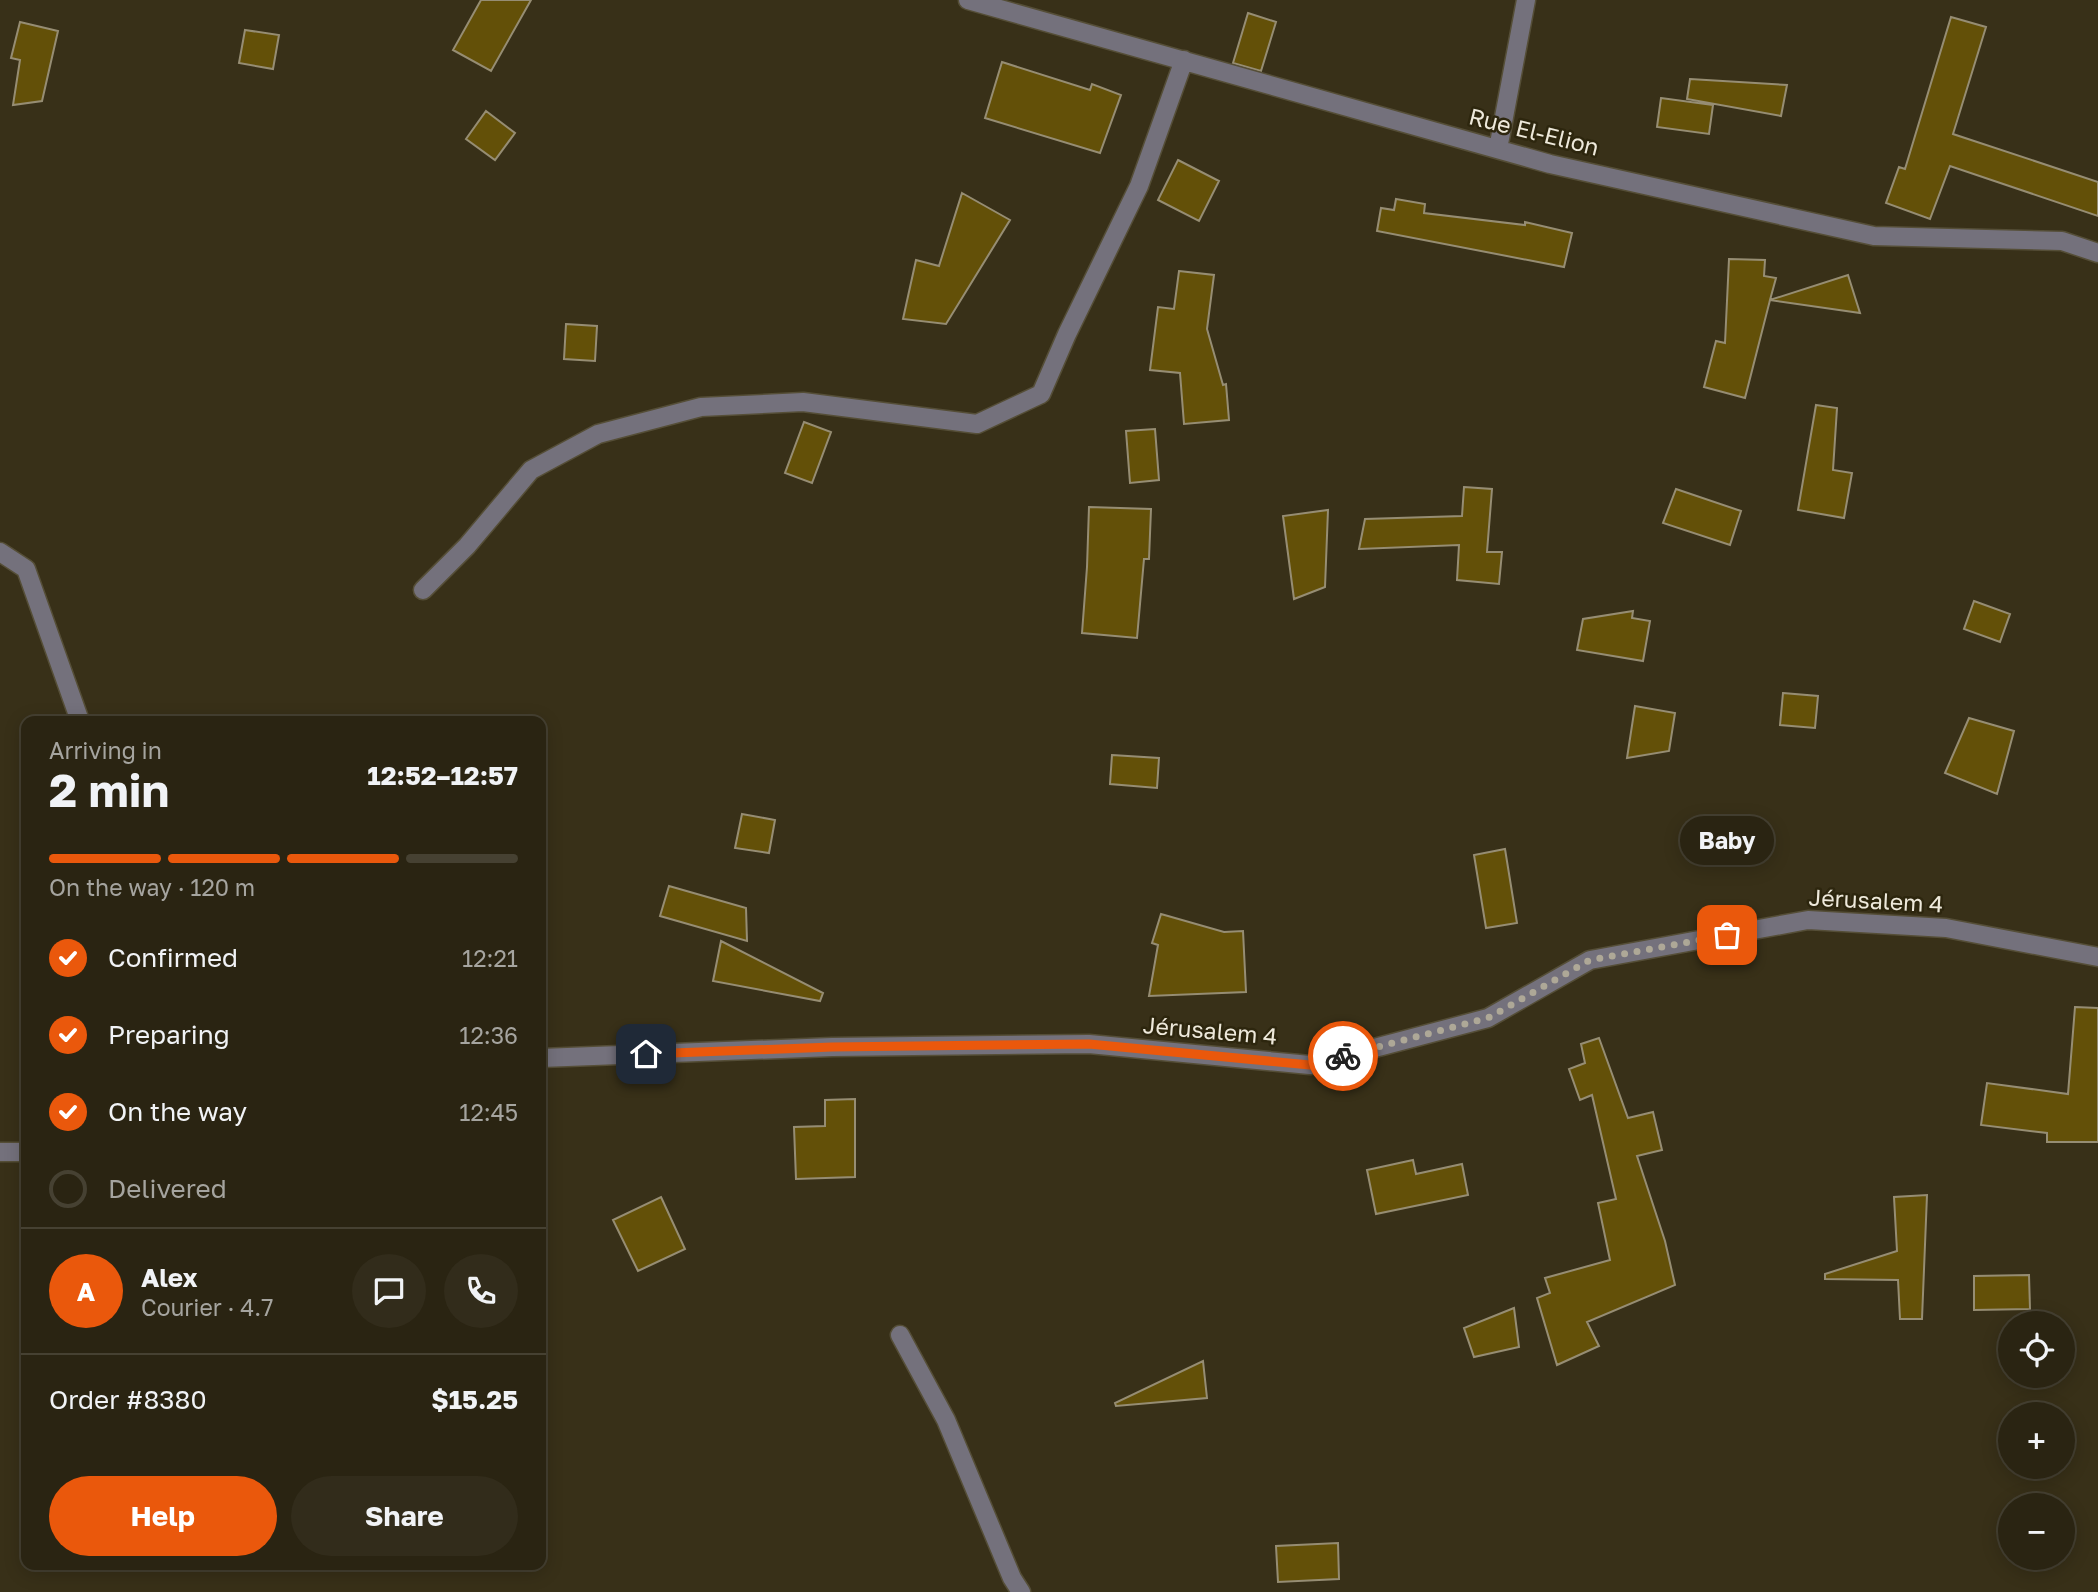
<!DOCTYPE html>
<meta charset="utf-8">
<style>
:root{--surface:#2a2412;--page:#322c1b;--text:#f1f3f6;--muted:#a5a49f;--line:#464132;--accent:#ea580c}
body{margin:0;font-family:"Golos Text",sans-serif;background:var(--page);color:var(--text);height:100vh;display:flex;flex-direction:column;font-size:26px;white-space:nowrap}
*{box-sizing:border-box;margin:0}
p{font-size:23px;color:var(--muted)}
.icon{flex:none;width:38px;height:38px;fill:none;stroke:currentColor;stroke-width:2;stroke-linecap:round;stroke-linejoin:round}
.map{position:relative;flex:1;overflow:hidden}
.drawer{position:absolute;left:21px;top:716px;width:525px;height:854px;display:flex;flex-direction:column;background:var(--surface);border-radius:14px;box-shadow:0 4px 18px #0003,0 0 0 2px var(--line)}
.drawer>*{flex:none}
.tools{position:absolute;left:1998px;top:1311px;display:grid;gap:14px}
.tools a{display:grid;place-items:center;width:77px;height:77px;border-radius:50%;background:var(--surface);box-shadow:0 4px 18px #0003,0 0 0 2px var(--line);font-size:35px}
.pin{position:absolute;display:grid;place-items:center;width:60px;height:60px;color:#fff;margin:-30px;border-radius:14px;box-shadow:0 4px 10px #0006}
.courier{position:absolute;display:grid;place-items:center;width:70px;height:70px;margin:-35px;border:5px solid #ea580c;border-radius:50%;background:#fff;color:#222;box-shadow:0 2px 9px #0007}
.bubble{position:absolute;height:49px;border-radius:24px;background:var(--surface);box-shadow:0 4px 18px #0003,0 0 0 2px var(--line);font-size:23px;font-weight:700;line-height:49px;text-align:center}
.overview em{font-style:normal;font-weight:700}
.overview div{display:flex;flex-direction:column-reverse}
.overview{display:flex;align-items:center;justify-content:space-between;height:119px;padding:0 28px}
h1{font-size:46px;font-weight:700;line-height:52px}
.bar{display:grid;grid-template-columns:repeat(4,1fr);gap:10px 7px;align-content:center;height:84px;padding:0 28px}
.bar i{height:9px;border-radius:5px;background:var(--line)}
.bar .on{background:var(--accent)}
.bar p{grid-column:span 4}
.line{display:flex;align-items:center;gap:18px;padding:0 28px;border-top:2px solid var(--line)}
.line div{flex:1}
.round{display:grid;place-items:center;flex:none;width:74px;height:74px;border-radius:37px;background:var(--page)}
ol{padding:0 28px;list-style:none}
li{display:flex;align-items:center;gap:21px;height:77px}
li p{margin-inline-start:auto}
li .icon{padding:7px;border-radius:50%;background:var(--accent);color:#fff;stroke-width:4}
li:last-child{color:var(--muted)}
li i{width:38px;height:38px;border:4px solid var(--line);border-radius:50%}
.primary-button{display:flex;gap:14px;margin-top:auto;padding:14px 28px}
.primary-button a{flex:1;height:80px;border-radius:42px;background:var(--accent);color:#fff;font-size:28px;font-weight:700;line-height:80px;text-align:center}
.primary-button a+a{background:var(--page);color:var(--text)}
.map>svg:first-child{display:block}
.building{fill:#635008;stroke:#968d73;stroke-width:2}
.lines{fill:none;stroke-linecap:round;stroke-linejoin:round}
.minor-casing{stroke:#554e37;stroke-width:21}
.minor{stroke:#74717c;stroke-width:18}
.done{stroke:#aea897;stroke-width:7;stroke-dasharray:0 12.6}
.route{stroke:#ea580c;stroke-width:9}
.labels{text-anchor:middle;stroke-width:5;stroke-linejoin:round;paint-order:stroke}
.street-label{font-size:23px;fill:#eee9db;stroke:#2d260e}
</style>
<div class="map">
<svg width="2098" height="1592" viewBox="0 0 2098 1592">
<rect width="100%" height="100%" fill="#383018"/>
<path class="building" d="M481 0H531L491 71 453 50Z
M1248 13 1276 22 1261 71 1233 63Z
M1951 17 1986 27 1953 134 2098 182V216L1950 166 1930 219 1886 203 1899 167 1905 169Z
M20 22 58 31 42 101 13 105 20 60 11 58Z
M245 30 279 35 273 69 239 63Z
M1002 62 1090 90 1092 84 1121 95 1100 153 985 118Z
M1690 79 1787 85 1781 116 1687 99Z
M1661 98 1713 105 1709 134 1657 127Z
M486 111 515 133 495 160 466 139Z
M1178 160 1219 181 1199 221 1158 200Z
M962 193 1010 220 946 324 903 319 916 260 939 266Z
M1396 199 1425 204 1424 213 1525 225V222L1572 233 1564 267 1377 231 1381 208 1394 210Z
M1729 259 1765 260 1764 276 1776 278 1770 300 1848 275 1860 313 1770 300 1745 398 1704 387 1716 341 1725 343Z
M1179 271 1214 275 1207 329 1223 385 1226 384 1229 420 1184 424 1180 373 1150 370 1158 307 1174 309Z
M566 324 597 326 595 361 564 359Z
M1816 405 1837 408 1833 470 1852 473 1844 518 1798 510Z
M804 422 831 432 812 483 785 473Z
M1155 429 1159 480 1130 483 1126 431Z
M1464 487 1492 489 1487 552H1502L1499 584 1457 580 1459 545 1359 549 1365 519 1462 516Z
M1676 489 1741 511 1730 545 1663 523Z
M1089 507 1151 509 1149 559H1144L1137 638 1082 633 1087 567Z
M1328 510 1325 587 1294 599 1283 516Z
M1974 601 2010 614 2000 642 1964 629Z
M1633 611 1632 618 1650 621 1643 661 1577 650 1583 619Z
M1783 693 1818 696 1815 728 1780 725Z
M1635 706 1675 713 1669 751 1627 758Z
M1969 718 2014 731 1997 794 1945 773Z
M1112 755 1159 758 1157 788 1110 784Z
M742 814 775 820 769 853 735 848Z
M1505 849 1517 923 1486 928 1474 855Z
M669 886 746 908 747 941 660 916Z
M1161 914 1224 932 1243 931 1246 992 1149 996 1158 945 1152 943Z
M721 941 823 993 820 1001 713 981Z
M2075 1007 2098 1008V1142H2047V1133L1981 1125 1987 1083 2068 1094Z
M1599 1038 1628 1118 1653 1112 1662 1150 1637 1156 1665 1241 1675 1285 1587 1322 1599 1346 1557 1365 1537 1298 1550 1293 1545 1278 1610 1260 1598 1203 1616 1199 1592 1095 1580 1100 1569 1069 1585 1063 1581 1044Z
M855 1099V1177L796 1179 794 1127 825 1126V1100Z
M1413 1160 1416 1174 1462 1164 1468 1195 1376 1214 1367 1170Z
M1927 1195 1922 1319H1900L1898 1280 1825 1279V1274L1897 1251 1894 1197Z
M661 1197 685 1249 638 1271 613 1220Z
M2029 1275 2030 1309 1974 1310V1276Z
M1514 1308 1519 1347 1474 1357 1464 1328Z
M1203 1361 1207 1398 1116 1406 1115 1403Z
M1338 1543 1339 1579 1278 1582 1276 1546Z"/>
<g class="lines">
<defs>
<path id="minor" d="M968 0 1550 164 1874 236 2062 241 2098 253
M1498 149 1526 0
M0 552 26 569 80 721
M423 590 467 546 531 470 598 434 701 407 803 402 977 424 1041 394 1067 334 1139 186 1184 60
M541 1058 832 1047 1089 1044 1310 1065 1488 1018 1590 960 1808 920 1946 928 2098 957
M0 1152H26
M900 1335 946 1420 1012 1578 1021 1592"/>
</defs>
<use href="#minor" class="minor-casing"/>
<use href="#minor" class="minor"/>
</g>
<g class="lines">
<path class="done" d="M1343 1056 1488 1018 1590 960 1727 935"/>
<path class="route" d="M646 1054 832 1047 1089 1044 1310 1065 1343 1056"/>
</g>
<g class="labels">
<g class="street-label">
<text transform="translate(1534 132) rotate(14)" y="8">Rue El-Elion</text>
<text transform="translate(1876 901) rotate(3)" y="8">Jérusalem 4</text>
<text transform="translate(1210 1031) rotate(5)" y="8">Jérusalem 4</text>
</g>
</g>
</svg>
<div class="tools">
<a><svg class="icon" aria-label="locate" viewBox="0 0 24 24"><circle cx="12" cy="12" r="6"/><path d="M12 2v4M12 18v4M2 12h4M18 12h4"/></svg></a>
<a>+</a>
<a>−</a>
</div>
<div class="pin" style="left:1727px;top:935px;background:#ea580c"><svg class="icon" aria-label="bag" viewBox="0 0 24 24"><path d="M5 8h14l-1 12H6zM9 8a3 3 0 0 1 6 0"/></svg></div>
<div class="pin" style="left:646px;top:1054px;background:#1f2937"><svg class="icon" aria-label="home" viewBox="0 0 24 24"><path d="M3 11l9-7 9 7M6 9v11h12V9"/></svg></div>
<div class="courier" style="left:1343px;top:1056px"><svg class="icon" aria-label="bike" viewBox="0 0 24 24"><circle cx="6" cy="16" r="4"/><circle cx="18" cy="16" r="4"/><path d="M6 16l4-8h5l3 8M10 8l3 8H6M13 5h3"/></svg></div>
<div class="bubble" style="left:1680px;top:816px;width:94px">Baby</div>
<section class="drawer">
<div class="overview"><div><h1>2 min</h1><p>Arriving in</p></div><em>12:52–12:57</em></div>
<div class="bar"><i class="on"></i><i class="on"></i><i class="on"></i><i></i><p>On the way · 120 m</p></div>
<ol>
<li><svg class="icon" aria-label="check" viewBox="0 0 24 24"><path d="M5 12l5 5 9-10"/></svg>Confirmed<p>12:21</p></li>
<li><svg class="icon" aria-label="check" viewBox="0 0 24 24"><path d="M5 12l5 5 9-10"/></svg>Preparing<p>12:36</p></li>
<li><svg class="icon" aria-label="check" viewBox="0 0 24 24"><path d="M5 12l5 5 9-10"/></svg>On the way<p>12:45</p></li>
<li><i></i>Delivered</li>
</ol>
<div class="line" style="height:126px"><b class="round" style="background:var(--accent);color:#fff">A</b><div><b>Alex</b><p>Courier · 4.7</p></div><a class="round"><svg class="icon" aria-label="chat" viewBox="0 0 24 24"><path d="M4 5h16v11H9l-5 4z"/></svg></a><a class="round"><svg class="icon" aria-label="phone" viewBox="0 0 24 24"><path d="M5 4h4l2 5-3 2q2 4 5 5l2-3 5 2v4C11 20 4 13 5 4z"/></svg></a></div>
<div class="line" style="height:91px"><div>Order #8380</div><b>$15.25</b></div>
<div class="primary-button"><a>Help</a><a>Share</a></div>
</section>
</div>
